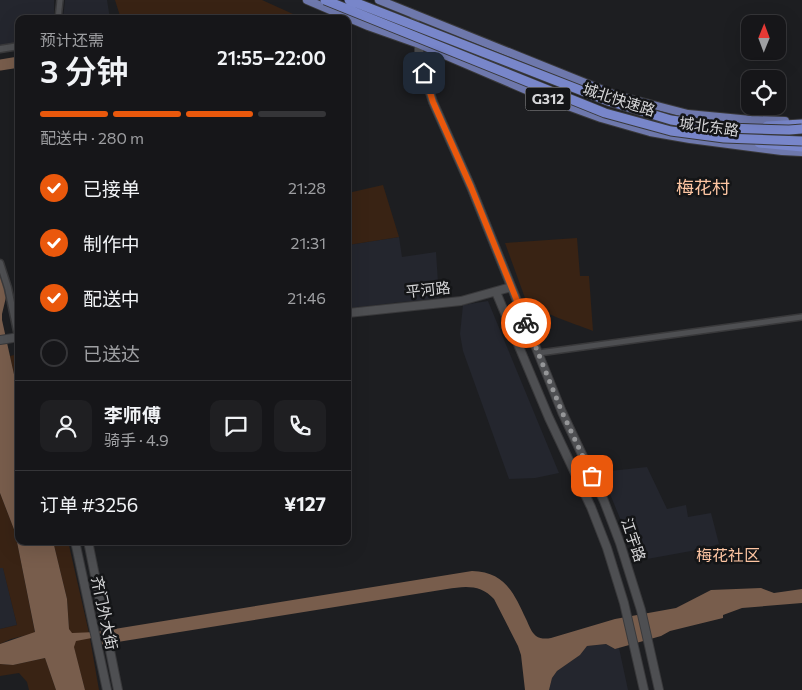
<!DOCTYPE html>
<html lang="zh">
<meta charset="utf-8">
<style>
:root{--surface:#161619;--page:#1f1f22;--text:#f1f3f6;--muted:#9e9fa2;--line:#353538;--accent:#ea580c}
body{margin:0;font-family:Commissioner,"Noto Sans SC",sans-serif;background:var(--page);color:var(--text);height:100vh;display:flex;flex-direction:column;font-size:19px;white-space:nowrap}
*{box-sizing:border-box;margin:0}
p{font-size:16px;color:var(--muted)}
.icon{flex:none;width:28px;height:28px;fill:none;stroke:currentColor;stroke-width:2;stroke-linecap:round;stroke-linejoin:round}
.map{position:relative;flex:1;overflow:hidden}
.details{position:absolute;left:15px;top:15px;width:336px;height:530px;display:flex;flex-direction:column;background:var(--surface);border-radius:10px;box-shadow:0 5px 20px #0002,0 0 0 1px var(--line)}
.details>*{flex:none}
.needle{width:32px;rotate:1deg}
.tools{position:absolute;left:741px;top:15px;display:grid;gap:10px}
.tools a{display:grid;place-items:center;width:45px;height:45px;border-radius:10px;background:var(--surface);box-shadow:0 5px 20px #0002,0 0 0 1px var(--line);font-size:25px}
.pin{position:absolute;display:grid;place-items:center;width:42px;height:42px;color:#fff;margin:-21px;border-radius:10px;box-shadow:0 2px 8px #0006}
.courier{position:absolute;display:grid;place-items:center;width:50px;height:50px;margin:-25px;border:4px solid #ea580c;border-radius:50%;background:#fff;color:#222;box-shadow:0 1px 6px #0007}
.overview em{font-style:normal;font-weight:600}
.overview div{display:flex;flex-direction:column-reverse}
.overview{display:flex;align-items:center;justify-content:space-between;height:85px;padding:0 25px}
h1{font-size:32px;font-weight:600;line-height:38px}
.bar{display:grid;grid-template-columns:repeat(4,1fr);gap:8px 5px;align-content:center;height:60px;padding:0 25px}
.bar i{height:6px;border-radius:4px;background:var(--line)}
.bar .active{background:var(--accent)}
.bar p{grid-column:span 4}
.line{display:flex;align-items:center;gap:12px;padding:0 25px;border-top:1px solid var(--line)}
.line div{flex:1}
.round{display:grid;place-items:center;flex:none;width:52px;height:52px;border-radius:10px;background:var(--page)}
ol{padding:0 25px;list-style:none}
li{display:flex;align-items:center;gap:15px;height:55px}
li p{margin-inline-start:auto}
li .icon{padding:5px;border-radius:50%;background:var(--accent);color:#fff;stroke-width:4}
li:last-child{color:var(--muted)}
li i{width:28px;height:28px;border:2px solid var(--line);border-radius:50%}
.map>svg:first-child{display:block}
.built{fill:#24262e}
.green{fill:#392314}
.water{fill:#785d4c}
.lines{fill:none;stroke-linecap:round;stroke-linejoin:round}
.river{stroke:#785d4c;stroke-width:11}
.minor-casing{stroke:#39393b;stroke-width:8}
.tertiary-casing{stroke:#39393b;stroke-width:9}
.secondary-casing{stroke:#39393b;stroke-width:10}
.primary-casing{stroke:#39393b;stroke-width:10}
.trunk-casing{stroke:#39393b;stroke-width:11}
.minor{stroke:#4e4f52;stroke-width:5}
.tertiary{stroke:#4e4f52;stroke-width:6}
.secondary{stroke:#4e4f52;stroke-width:8}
.primary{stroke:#6e78ac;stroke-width:8}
.trunk{stroke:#7886ca;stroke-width:9}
.trunk-bridge-casing{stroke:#39393b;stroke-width:11;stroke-linecap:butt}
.trunk-bridge{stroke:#7886ca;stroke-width:9}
.done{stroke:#959698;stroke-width:5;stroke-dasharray:0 9}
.route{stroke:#ea580c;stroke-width:6}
.labels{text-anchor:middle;stroke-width:5;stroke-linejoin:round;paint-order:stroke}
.shield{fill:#141517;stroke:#9c9c9e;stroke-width:1}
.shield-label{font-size:14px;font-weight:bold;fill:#d6d6d8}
.street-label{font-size:15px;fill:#d6d6d8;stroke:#141517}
.neighbourhood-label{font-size:16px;fill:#fdc5a2;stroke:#141517}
.quarter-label{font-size:18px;fill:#fdc5a2;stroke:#141517}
</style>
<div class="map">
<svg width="802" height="690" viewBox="0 0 802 690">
<rect width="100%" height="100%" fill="#1d1e21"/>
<path class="built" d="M0 0H54V19H19V42L0 46Z
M65 0H107L110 19H63Z
M399 237 402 257 436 252 439 298 348 308V245Z
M488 301 559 473 535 478 509 479 463 351 460 334 463 305Z
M647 467 667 509 686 505 688 517 711 513 719 544 702 549 636 561 626 533 601 472Z
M3 567 17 625 0 629V568Z
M606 644 615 649 619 648 628 690H549L552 678 557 671 580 655 587 646Z"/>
<path class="green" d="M115 0H262L304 19C289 19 274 14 259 19H121Z
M383 185 399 237 348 245V193Z
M577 238 580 276H589L593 331C571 322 542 315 525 298L505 243Z
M19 354V397L10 356Z
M0 493 15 532 35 633 11 639 0 644V629L17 625 3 568H0Z
M53 541H68L89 633 99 690H85L69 629 67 599Z
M45 658 56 690H29L27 682 19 673 0 676V664L13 665Z"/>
<path class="water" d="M0 270 7 293 2 314V320L19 397V541H53L67 599 69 629 72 633 96 632 472 571C505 572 514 593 526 619 529 625 531 632 536 636 540 639 546 639 551 638L615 619 676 608 711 590 761 588 774 593 802 589V603L742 608 723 615V618L670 631 661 636 615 649 606 644 587 646 580 655 557 671 552 678 549 690H525L521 655 518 646 494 599C481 584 464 586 447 589L99 645 97 637 76 641 74 647 85 690H56L45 658 13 665 0 664V644L35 632 15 532 0 493Z"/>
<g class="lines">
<path class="river" d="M0 65 19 62"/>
<defs>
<path id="minor" d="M58 19 60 0
M539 353 802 317"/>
<path id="tertiary" d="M0 49 19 46
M0 263 8 288 18 336"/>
<path id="secondary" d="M414 15 419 44V59L433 102 471 187 562 412 604 501 620 543 641 610 659 690
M496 292 549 418 591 507 607 548 624 603 644 690
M348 313 461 301 511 287
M0 340 19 337
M75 541 107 690
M88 541 118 690"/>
<path id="primary" d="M307 0 368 26 419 44 538 95 601 118 650 132 690 139 782 151 802 152
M379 0 615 95 688 114 751 120 785 121"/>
<path id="trunk" d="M767 126 802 124
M759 143 802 147"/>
</defs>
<use href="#minor" class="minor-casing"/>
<use href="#tertiary" class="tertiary-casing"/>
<use href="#secondary" class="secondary-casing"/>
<use href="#primary" class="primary-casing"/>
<use href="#trunk" class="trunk-casing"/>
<use href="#minor" class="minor"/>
<use href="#tertiary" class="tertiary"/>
<use href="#secondary" class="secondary"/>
<use href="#primary" class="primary"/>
<use href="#trunk" class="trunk"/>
<defs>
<path id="trunk-bridge" d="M325 0 605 113 671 131 724 138 802 141
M349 0 608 101 671 120 727 128 789 130 802 129"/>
</defs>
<use href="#trunk-bridge" class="trunk-bridge-casing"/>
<use href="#trunk-bridge" class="trunk-bridge"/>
</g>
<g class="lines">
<path class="done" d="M526 323 562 412 592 476"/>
<path class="route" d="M424 73 433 102 471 187 526 323"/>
</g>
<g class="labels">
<rect class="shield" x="525.5" y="87.5" width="45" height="23" rx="4"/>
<g class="shield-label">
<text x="548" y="104">G312</text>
</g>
<g class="street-label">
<text transform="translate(619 100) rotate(18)" y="5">城北快速路</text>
<text transform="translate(709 127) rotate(8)" y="5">城北东路</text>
<text transform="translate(428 290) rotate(-6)" y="5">平河路</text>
<text transform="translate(633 540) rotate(71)" y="5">江宇路</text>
<text transform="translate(104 613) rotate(78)" y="5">齐门外大街</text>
</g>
<g class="neighbourhood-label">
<text x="728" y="561">梅花社区</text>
</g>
<g class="quarter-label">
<text x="703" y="194">梅花村</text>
</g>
</g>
</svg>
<div class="tools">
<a><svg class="needle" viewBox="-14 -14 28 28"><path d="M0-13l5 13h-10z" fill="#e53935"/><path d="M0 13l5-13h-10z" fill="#9e9fa2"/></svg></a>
<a><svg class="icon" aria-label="locate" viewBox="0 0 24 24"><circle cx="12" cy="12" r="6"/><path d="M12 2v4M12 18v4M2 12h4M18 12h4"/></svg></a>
</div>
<div class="pin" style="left:592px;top:476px;background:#ea580c"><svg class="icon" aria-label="bag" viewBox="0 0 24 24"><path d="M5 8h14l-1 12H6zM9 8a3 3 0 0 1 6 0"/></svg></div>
<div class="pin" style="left:424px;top:73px;background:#1f2937"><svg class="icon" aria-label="home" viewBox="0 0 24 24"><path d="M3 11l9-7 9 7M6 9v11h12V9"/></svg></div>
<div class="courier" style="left:526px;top:323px"><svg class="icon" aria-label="bike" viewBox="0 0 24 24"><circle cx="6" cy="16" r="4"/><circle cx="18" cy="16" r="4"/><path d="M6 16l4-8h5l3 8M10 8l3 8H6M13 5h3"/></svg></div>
<section class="details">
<div class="overview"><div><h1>3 分钟</h1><p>预计还需</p></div><em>21:55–22:00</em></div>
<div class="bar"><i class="active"></i><i class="active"></i><i class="active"></i><i></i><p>配送中 · 280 m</p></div>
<ol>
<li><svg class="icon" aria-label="check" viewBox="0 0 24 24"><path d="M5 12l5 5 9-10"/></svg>已接单<p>21:28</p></li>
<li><svg class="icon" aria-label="check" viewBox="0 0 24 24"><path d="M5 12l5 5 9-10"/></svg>制作中<p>21:31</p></li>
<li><svg class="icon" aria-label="check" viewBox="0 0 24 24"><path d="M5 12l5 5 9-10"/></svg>配送中<p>21:46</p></li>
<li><i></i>已送达</li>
</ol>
<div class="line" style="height:90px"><a class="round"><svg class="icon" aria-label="person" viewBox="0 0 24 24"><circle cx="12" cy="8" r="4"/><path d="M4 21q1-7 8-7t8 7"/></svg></a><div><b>李师傅</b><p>骑手 · 4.9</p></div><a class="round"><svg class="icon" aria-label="chat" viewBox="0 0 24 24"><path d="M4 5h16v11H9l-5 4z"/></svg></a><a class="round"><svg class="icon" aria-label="phone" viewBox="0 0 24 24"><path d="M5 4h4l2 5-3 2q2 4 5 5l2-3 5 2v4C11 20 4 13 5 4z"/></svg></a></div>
<div class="line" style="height:65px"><div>订单 #3256</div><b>¥127</b></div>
</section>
</div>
